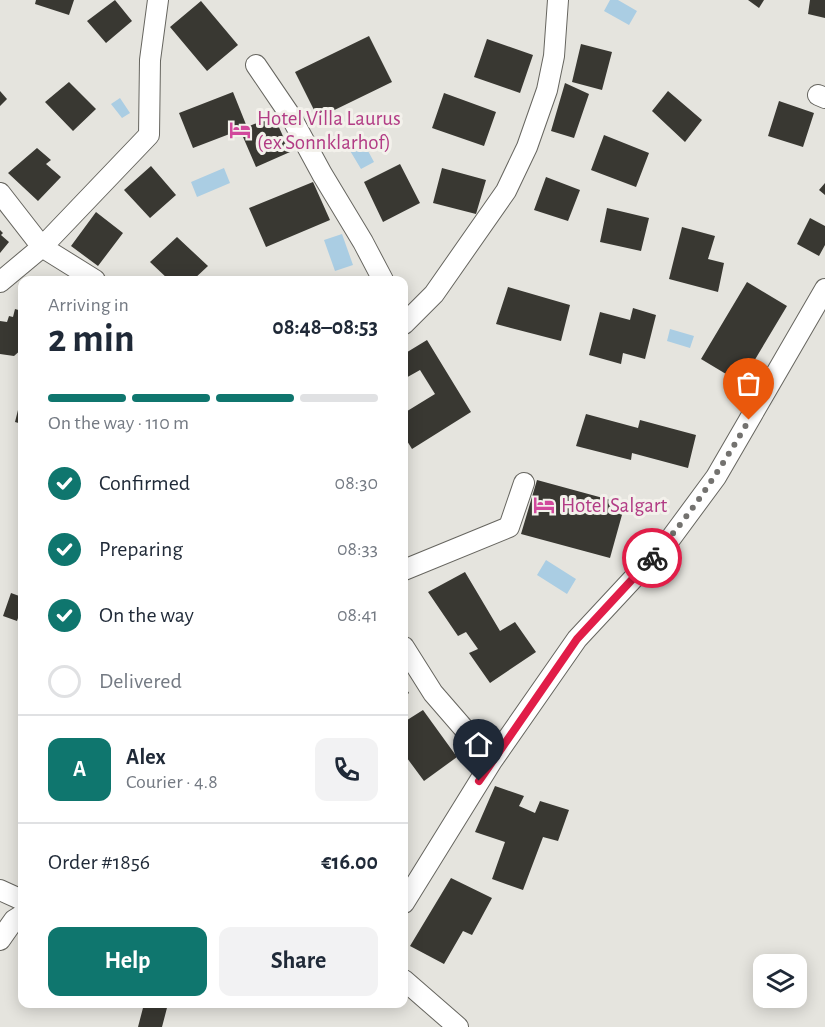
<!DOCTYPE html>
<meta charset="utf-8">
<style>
:root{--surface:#fff;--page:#f2f2f3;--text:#1f2937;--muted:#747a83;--line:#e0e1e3;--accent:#0f766e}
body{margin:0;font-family:"Alegreya Sans",sans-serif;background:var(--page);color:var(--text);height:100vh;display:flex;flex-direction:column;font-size:22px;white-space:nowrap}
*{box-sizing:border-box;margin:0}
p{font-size:20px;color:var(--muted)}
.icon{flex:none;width:33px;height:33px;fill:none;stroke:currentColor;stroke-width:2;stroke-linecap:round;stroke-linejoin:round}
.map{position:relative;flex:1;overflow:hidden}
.drawer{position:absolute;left:18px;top:276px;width:390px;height:732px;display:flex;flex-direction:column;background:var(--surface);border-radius:12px;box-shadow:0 3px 15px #0003}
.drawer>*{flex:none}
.fabs{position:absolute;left:753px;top:954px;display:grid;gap:12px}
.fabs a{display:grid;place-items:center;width:54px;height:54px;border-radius:12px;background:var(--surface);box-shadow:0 3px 15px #0003;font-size:30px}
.pin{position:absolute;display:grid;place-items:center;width:51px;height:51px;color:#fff;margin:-62px -26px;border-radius:50% 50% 50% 0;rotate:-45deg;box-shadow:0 0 6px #0007}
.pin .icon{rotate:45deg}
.courier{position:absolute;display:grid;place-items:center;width:60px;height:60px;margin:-30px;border:4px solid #e11d48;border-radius:50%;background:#fff;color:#222;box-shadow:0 2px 8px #0007}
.summary em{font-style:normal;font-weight:700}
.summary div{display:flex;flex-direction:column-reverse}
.summary{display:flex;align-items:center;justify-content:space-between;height:102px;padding:0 30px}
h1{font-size:39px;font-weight:700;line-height:45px}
.bar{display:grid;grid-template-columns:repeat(4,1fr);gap:9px 6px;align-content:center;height:72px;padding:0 30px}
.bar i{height:8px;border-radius:4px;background:var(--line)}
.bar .on{background:var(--accent)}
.bar p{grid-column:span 4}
.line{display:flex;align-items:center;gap:15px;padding:0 30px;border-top:2px solid var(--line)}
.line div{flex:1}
.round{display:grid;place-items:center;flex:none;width:63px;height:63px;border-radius:12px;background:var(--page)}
ol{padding:0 30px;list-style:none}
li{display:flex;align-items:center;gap:18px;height:66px}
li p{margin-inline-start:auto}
li .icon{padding:6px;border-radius:50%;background:var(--accent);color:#fff;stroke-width:4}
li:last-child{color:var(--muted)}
li i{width:33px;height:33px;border:3px solid var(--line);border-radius:50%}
.cta{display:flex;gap:12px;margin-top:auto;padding:12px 30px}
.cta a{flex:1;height:69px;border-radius:12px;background:var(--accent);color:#fff;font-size:24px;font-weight:700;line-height:69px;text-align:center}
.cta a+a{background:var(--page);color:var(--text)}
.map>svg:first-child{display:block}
.water{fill:#aacde3}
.building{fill:#393832}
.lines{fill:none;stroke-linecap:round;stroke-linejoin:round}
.minor-casing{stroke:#66655f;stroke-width:22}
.minor{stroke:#fff;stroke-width:20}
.done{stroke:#73726f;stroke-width:6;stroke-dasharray:0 10.8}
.route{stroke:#e11d48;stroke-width:8}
.labels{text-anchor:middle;stroke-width:6;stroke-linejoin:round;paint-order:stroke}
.hotel-label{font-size:21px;fill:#b23c85;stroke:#f3f1eb;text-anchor:start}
</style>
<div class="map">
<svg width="825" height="1027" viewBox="0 0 825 1027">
<rect width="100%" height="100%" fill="#e5e4de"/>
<path class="water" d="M610 0H618L637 11 629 25 604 11Z
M120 98 130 113 122 118 111 104Z
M360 136 374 162 361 169 346 144Z
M224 168 230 183 197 197 191 182Z
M342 234 353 265 335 271 324 240Z
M670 329 694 336 690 348 667 341Z
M546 560 576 579 567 594 537 575Z"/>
<path class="building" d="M36 0H74L69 15 35 4Z
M115 0 132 21 106 43 87 21Z
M748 0H764L759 8Z
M810 0H825V18L808 14Z
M201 1 238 45 207 71 170 27Z
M369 36 392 82 318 118 295 72Z
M487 39 533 55 520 93 474 77Z
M581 44 612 52 602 90 572 82Z
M69 82 96 109 73 131 45 102Z
M565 83 589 94 574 138 551 131Z
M0 91 7 99 0 106Z
M668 91 702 120 685 142 652 111Z
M233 92 247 127 274 116 290 152 256 167 240 130 193 148 179 113Z
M444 93 496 112 484 146 432 128Z
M779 101 814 113 803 147 768 136Z
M604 135 649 153 636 187 591 170Z
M37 148 51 160 46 164 61 177 38 201 8 173Z
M400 164 420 203 383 222 364 182Z
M151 166 176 195 150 218 124 190Z
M442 168 486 180 476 214 433 203Z
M546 177 580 190 568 221 534 210Z
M313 182 330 220 266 247 249 208Z
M825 183V195L819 190Z
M607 208 649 218 641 251 600 242Z
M96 212 123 233 98 266 71 246Z
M810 218 825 226V245L819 256 797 244Z
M682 227 715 236 708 259 724 263 718 292 669 279Z
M0 230 3 233 1 235 9 242 0 253Z
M177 237 208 266 193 280H169L150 262Z
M747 282 787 306 741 383 701 359Z
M508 287 570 305 561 341 496 324Z
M633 308 656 315 645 359 623 353 621 364 589 355 600 312 630 320Z
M15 309 22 311V349L14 356 0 354V321L7 322 9 316 13 317Z
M427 340 471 412 412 449 404 436V413L435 394 420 370 404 379V354Z
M19 406 22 407V424L15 422Z
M586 414 638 428 640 420 696 435 688 468 632 453 631 460 576 446Z
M537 480 625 504 610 558 521 534Z
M465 572 500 631 515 622 536 652 490 683 469 653 478 649 466 632 458 636 428 592Z
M11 593 22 597V606L17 621 3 616Z
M404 685 409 693 404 697Z
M423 710 457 757 424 781 404 754V722Z
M495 786 524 796 519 806 535 813 540 801 569 810 558 841 543 837 523 890 492 879 505 842 475 832Z
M451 878 492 898 472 935 463 931 444 964 410 946Z
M144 1004H168L162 1027H138Z"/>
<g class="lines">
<defs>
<path id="minor" d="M256 65 290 115 322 174 363 242 383 280
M818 95 825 98
M0 193 42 247 95 280
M0 282 42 247 149 135 150 60 158 0
M404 324 434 294 506 191 527 147 547 90 554 56 558 0
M404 570 509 527 524 483
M404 647 433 693 492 761 404 903
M492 761 577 639 671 538 716 477 825 289
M0 890 22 900
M0 940 14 920 22 915
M404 980 458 1027"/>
</defs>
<use href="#minor" class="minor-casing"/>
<use href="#minor" class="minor"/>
</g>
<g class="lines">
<path class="done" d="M652 558C690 516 720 470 749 420"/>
<path class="route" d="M479 781 577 639 652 558"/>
</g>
<defs>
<symbol id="hotel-bare" viewBox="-9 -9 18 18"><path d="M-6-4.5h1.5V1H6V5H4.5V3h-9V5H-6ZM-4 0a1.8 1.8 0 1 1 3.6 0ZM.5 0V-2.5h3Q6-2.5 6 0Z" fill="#d1479c" stroke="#f3f1eb" stroke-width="2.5" paint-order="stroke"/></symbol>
</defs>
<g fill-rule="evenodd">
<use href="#hotel-bare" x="225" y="115" width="30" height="30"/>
<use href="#hotel-bare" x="529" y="490" width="30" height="30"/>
</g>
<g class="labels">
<g class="hotel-label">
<text x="257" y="125">Hotel Villa Laurus<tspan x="257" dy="24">(ex Sonnklarhof)</tspan></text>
<text x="561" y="512">Hotel Salgart</text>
</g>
</g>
</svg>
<div class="fabs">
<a><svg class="icon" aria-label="layers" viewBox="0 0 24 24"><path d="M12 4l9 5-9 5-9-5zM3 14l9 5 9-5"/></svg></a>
</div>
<div class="pin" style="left:749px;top:420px;background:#ea580c"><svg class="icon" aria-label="bag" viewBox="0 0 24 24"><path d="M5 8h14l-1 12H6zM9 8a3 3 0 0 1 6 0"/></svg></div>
<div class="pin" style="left:479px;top:781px;background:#1f2937"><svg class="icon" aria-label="home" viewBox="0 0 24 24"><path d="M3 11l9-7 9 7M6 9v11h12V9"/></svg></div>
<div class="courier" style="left:652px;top:558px"><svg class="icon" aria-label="bike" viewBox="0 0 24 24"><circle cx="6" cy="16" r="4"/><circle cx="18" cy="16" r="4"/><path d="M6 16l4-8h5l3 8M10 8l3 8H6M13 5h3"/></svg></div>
<section class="drawer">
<div class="summary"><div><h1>2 min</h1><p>Arriving in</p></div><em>08:48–08:53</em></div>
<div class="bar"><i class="on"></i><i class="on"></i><i class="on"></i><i></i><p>On the way · 110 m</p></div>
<ol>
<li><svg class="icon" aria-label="check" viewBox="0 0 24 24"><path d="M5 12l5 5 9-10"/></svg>Confirmed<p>08:30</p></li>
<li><svg class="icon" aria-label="check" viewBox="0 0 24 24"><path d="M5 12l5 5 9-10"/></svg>Preparing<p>08:33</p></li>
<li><svg class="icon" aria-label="check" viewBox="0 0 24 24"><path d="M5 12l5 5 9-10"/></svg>On the way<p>08:41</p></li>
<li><i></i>Delivered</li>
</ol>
<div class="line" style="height:108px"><b class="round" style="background:var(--accent);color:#fff">A</b><div><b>Alex</b><p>Courier · 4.8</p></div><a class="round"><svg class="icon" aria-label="phone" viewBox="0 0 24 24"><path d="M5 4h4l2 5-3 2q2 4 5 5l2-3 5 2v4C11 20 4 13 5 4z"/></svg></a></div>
<div class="line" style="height:78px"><div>Order #1856</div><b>€16.00</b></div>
<div class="cta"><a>Help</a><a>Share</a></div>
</section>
</div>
